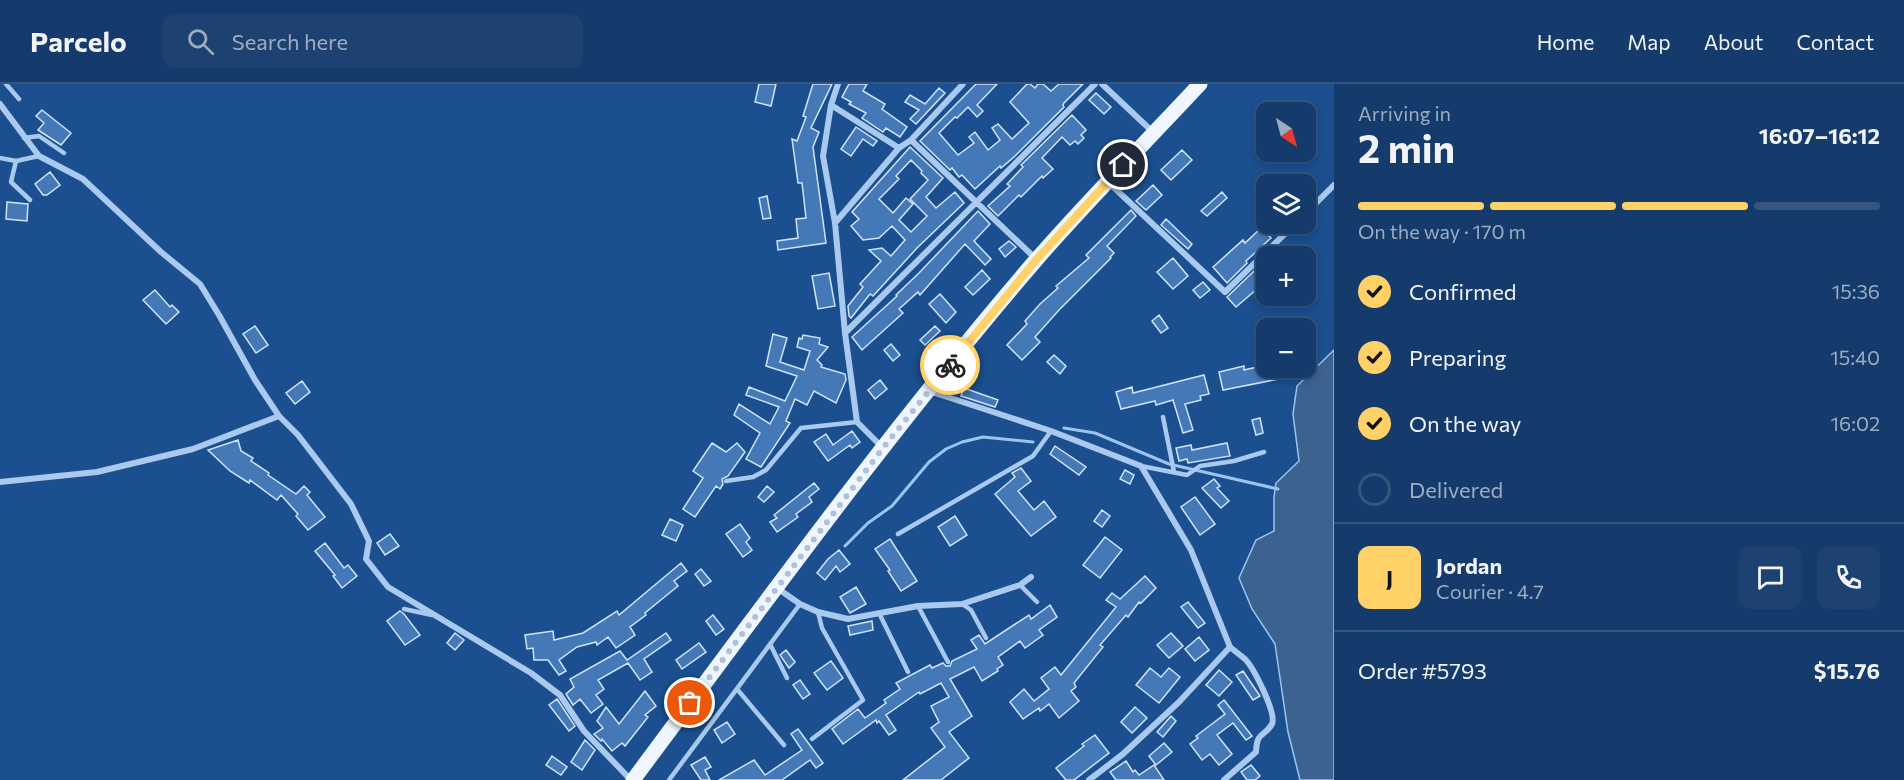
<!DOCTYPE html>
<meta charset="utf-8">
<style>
:root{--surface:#143b6b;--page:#1d4271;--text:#f1f3f6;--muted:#9dadc1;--line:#33557e;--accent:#ffd166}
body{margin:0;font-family:Commissioner,sans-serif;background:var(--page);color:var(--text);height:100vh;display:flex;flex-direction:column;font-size:22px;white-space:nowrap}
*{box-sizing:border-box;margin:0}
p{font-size:20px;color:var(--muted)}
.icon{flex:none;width:33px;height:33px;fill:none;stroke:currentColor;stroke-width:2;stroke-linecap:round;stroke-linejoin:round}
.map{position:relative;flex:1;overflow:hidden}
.drawer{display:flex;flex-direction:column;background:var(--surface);width:570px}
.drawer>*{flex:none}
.needle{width:39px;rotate:144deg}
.controls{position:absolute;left:1256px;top:18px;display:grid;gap:12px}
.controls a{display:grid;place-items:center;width:60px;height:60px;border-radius:12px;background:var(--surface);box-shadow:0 3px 9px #0003,0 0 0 2px var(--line);font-size:30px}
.pin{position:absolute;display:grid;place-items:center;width:51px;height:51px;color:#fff;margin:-26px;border:3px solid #fff;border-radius:50%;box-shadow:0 2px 6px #0007}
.courier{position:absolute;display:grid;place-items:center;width:60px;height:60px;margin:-30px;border:4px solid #ffd166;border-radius:50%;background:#fff;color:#222;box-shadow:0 2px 8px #0007}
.summary em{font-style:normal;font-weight:700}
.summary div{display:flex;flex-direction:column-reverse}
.summary{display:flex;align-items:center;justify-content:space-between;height:102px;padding:0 24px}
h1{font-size:39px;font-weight:700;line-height:45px}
.bar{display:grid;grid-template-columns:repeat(4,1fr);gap:9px 6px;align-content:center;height:72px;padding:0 24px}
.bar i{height:8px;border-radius:4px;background:var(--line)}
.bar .current{background:var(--accent)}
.bar p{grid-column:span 4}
.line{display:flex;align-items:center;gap:15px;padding:0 24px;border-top:2px solid var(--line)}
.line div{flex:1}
.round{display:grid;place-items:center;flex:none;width:63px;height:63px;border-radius:12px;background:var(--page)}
ol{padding:0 24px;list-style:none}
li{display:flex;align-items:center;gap:18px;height:66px}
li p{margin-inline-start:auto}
li .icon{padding:6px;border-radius:50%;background:var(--accent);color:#111;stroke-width:4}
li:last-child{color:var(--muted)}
li i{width:33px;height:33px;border:3px solid var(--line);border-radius:50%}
header{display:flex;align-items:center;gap:36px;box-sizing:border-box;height:84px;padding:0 30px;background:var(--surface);border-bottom:2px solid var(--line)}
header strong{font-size:28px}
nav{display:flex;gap:33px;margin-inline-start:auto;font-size:21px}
.search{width:420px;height:54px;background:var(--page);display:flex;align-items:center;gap:15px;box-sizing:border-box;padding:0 21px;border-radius:12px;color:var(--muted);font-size:22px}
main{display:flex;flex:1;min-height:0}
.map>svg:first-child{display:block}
.water{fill:#3c6290;stroke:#9cc4f0;stroke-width:1.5}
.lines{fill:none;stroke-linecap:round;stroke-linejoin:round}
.stream{stroke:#9cc4f0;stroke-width:3}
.building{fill:#4478b7;stroke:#cfe3fa;stroke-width:1.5;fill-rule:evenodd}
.lane{stroke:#a9c9ee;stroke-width:4.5}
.street{stroke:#a9c9ee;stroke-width:6}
.primary{stroke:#f0f6ff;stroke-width:15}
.done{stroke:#afc1d8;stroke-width:6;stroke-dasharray:0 10.8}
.route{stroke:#ffd166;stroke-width:8}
</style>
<header>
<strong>Parcelo</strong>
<div class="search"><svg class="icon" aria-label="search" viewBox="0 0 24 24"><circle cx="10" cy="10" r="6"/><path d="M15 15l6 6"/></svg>Search here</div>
<nav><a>Home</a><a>Map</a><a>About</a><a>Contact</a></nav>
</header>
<main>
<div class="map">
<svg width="1334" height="696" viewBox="0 0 1334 696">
<rect width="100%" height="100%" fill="#1b4f8f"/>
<path class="water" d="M1334 266V696H1300L1288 648 1275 560 1252 525 1239 494 1256 456 1274 447V413L1276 399 1299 377 1293 330 1297 302Z"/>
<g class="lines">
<path class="stream" d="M1064 344 1095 349 1169 380 1278 405
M845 462 868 439 892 422 929 378 946 365 962 358 983 353 1033 358"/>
</g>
<path class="building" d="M759 0H776L771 22 755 18Z
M813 0H832L811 44 819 48 813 63 826 159 778 166 777 157 798 154 796 135 806 134 802 99H798L792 55 797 57 806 33 803 32Z
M849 0H867L863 7 885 20 882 25 907 43 900 53 886 44 883 48 862 34 866 29 849 20 851 18 842 13Z
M976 0H997L977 21 983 27 977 33 968 23 957 34 955 33 939 49 958 71 974 59 969 53 975 48 988 66 1000 56 992 44 998 40 1012 55 1029 39 1010 18 1027 0H1030L1035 4 1038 0H1043L1051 7 1059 0H1083L1064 19 1063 21 1064 23 1014 73 1001 84 1000 82 975 105 962 91 959 93 952 84 950 86 920 57Z
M939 4 945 9 916 40 910 35 919 26 905 18 910 11 925 20Z
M1096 9 1111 23 1104 30 1089 16Z
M42 26 71 49 61 61 38 46 44 39 36 32Z
M1072 31 1086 46 1081 51 1084 54 1078 60 1075 57 1070 61 1062 53 1042 74 1053 85 1043 94 1042 92 1021 113 1019 111 998 132 988 122 1010 102 1007 100 1023 83 1021 81Z
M856 43 877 57 873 62 863 55 851 72 841 65Z
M910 63 943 94 926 113 936 124 955 108 964 119 918 163 873 212 870 210 851 234 849 232 848 222 863 203 860 200 881 177 869 166 882 164 891 172 905 156 892 142 879 154 863 156 851 142 859 135 852 128ZM911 76 922 87 921 89 928 96 910 115 927 132 911 148 899 136 913 120 906 114 893 129 879 115 899 95 896 92Z
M1182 66 1192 76 1171 96 1161 86Z
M50 88 60 101 47 111H43L35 100Z
M1153 101 1162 111 1146 126 1136 117Z
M1222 108 1227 114 1207 132 1201 127Z
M767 112 771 134 763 135 759 114Z
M7 118 28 120 27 137 6 135Z
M1131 126 1136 132 1107 162 1114 169 1110 173 1111 174 1059 226 1035 253 1040 258 1022 276 1007 261 1027 240 1025 237 1040 220 1058 204 1056 202 1089 174 1086 171Z
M978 127 990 140 974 157 991 175 985 181 965 160 920 211 918 208 899 225 903 229 862 266 852 253 897 212 896 211 919 189Z
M1166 135 1192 160 1188 165 1161 141Z
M1262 143 1271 154 1246 177 1247 179 1227 199 1213 183 1243 156 1245 159Z
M1009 157 1016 163 1005 173 999 165Z
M1173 174 1188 192 1173 205 1157 188Z
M982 186 990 195 973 211 965 203Z
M1254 187 1264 199 1236 223 1227 213Z
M829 189 835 222 818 225 812 192Z
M1203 198 1210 206 1200 214 1193 206Z
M155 206 170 223 172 221 179 228 166 240 143 216Z
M940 210 956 228 946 239 929 220Z
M1159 231 1168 244 1161 249 1152 237Z
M255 242 268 261 256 269 243 250Z
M935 242 940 247 925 261 920 256Z
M773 250 787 254 780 278 804 286 810 267 797 263 799 254 802 255 803 251 820 254 819 260 828 263 817 276 822 281 821 283 845 290 846 296 836 319 814 307 807 321 795 315 786 337 790 339 761 383 746 375 760 349 734 331 739 320 770 340 779 323 746 311 749 303 785 317 797 292 766 282Z
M891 260 900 271 893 277 884 266Z
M1054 271 1066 282 1060 290 1047 278Z
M1266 281V284H1276L1279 295 1223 306 1219 288 1244 282V286Z
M1204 291 1209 310 1200 312 1201 316 1185 320 1193 346 1183 349 1173 316 1156 321 1155 317 1121 325 1116 308 1132 303 1133 309Z
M880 296 887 305 875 315 868 306Z
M302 297 310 308 295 320 286 309Z
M964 304 998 316 995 323 961 312Z
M1260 334 1263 349 1256 351 1252 336Z
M852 347 860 358 852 364 850 361 828 377 814 358 826 350 833 361Z
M238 356 241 367 253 374 251 377 269 389 268 391 296 410 304 402 310 408 307 411 325 433 308 446 296 432 298 430 281 411 277 416 250 396 249 399 230 387 208 366Z
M712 359 726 368 737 359 745 368 728 392 722 395 723 400 720 405 716 402 695 433 683 425 703 394 693 387Z
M1227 359 1230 372 1188 379 1187 375 1179 377 1176 364 1191 361 1192 366Z
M1055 362 1086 383 1079 391 1050 370Z
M1021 384 1031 397 1018 407 1034 426 1044 417 1056 433 1031 452 995 410 1015 393 1012 389Z
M1125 386 1134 391 1130 400 1120 395Z
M1214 395 1220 402 1217 404 1229 417 1221 424 1202 404Z
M814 399 819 405 809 413 812 418 796 430 798 433 777 448 770 438 777 434 774 431Z
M767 402 774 408 764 418 758 413Z
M1195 413 1215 440 1200 451 1181 423Z
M1102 426 1110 432 1102 443 1094 437Z
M955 432 967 451 950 462 938 443Z
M670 435 683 441 676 457 662 451Z
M740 440 750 454 746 458 752 466 743 473 726 450Z
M390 450 399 462 385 471 377 459Z
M1105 453 1122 466 1100 494 1083 481Z
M890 455 917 497 901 507 888 487 890 486 875 465Z
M325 459 344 484 348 481 357 492 342 504 333 492 335 491 315 467Z
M839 466 850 480 840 488 836 482 825 496 817 489 828 475Z
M681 479 687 487 674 497 678 502 645 529 646 531 630 543 635 551 616 564 608 553 597 561 596 558 577 563 559 576 566 587 559 591 548 576H534L533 564 527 565 525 551 553 547 554 556 583 549 617 527 619 531Z
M701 485 711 497 704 502 695 490Z
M1145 492 1156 504 1141 519 1139 518 1128 533 1126 531 1100 561 1103 563 1074 599 1076 603 1071 607 1079 617 1059 634 1049 620 1040 627 1039 624 1023 635 1010 618 1024 605 1034 617 1049 605 1041 594 1055 583 1061 591 1116 523 1106 516 1112 509 1120 515Z
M856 503 866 520 850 529 840 513Z
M1188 518 1205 539 1198 544 1181 523Z
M1050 521 1057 533 1039 546 1043 551 1025 564 1020 557 998 573 1003 581 997 585 998 587 982 597 974 583 950 595 972 632 949 648 969 674 941 696H903L945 663 931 644 939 638 931 622 949 613 941 599 920 610 919 608 886 631 896 646 889 651 879 637 877 639 876 636 843 660 832 645 858 625 865 634 886 619 884 616 900 605 896 599 930 581 932 584 943 579 946 582H950L952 577 977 565 971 556 979 551 985 560 1029 531 1031 535Z
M400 527 404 530 420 551 405 561 387 537Z
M713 531 724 545 716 551 706 537Z
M872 537 873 546 850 551 848 542Z
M455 549 464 556 455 566 447 559Z
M666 549 671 556 644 575 652 588 640 596 628 579 598 596 604 605 596 611 603 620 591 629 580 615 573 621 566 610 574 603 570 595 620 567 627 576Z
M1171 549 1183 562 1169 574 1157 561Z
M1199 553 1209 566 1195 577 1185 565Z
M699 559 706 568 682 585 676 576Z
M786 566 795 578 789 584 780 571Z
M831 577 843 594 827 606 814 589Z
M1150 584 1161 593 1169 584 1180 593 1159 619 1136 601Z
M1219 586 1232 598 1219 612 1206 601Z
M1243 587 1260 612 1253 616 1236 591Z
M800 596 810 610 803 615 793 601Z
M645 607 656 622 645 631 648 633 625 662 622 659 612 667 602 655 601 657 594 650 603 644 597 637 606 623 619 640Z
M557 615 575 642 569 647 549 621Z
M1224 616 1252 652 1246 656 1233 639 1217 651 1232 670 1219 681 1210 670 1202 676 1190 660 1198 654 1196 652 1225 630 1218 621Z
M1135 623 1147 634 1132 649 1121 638Z
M1171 632 1176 637 1163 653 1157 648Z
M727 638 735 650 722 659 714 646Z
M798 645 823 679 816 684 810 676 782 696H719L754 676 765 691 802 666 791 650Z
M1095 651 1109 669 1074 696H1066L1056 684 1084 662 1082 660Z
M585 656 595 666 582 686 571 678Z
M1164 659 1172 668 1156 681 1149 672Z
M552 672 567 683 561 691 546 681Z
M705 673 711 683 705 686 710 696H701L691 681Z
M1126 677 1133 688 1135 686 1139 691 1154 681 1164 696H1116L1110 688Z
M1251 681 1260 692 1255 696H1247L1241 688Z"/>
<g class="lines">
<path class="lane" d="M6 0 19 15
M24 54 39 52 64 69
M0 74 16 77 39 72
M16 77 11 98 30 116
M1163 333 1174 388
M1141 382 1187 391 1200 382 1234 377 1264 368
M726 397 753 393 766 386 801 344 857 338
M898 450 1033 372 1051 347
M1020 501 1037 518
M962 520 971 526 986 554
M918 522 948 578
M404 525 432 531
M879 529 908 588
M770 560 787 594
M737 605 784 661
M812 655 863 616 822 544 818 528
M669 696 800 520"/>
<path class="street" d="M838 0 831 21 823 72 835 139 845 249 857 338 882 363
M1102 0 1154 49
M0 20 39 72 83 95 161 168 200 200 219 231 255 296 279 332 298 351 351 420 369 457 366 475 388 503 531 589 560 611 584 647 631 696
M831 21 899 64
M911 56 1036 175
M1108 98 1225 208 1295 140
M1305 130 1334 101
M835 139 899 64 911 56 963 0
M845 249 1095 0
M929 307 1051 347 1141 382 1191 466 1230 563 1179 618 1123 670 1089 696
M0 398 97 388 193 365 279 332
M777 504 800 520 818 528 848 535 918 522 962 520 1020 501 1031 493
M1224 696 1256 668C1257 646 1264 654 1272 640 1277 629 1253 583 1245 575 1240 571 1235 567 1230 563"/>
<path class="primary" d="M633 696C764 520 893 342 1036 176 1089 115 1146 58 1200 0"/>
</g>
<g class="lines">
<path class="done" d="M690 619 883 364 950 281"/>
<path class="route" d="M950 281 1036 176 1123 81"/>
</g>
</svg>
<div class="controls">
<a><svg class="needle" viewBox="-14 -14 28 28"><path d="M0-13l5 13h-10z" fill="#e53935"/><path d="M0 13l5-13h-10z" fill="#9dadc1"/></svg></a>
<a><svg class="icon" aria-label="layers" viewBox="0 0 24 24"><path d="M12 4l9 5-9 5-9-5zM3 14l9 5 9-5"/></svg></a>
<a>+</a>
<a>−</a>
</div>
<div class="pin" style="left:690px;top:619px;background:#ea580c"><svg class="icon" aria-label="bag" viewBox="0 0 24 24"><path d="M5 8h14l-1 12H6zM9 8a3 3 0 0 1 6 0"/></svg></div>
<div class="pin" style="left:1123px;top:81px;background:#1f2937"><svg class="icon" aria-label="home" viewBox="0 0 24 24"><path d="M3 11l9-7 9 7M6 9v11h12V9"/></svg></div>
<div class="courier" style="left:950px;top:281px"><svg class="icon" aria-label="bike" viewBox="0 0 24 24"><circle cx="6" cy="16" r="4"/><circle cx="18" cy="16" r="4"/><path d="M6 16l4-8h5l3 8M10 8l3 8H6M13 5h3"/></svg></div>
</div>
<section class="drawer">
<div class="summary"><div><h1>2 min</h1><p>Arriving in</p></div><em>16:07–16:12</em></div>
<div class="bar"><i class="current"></i><i class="current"></i><i class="current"></i><i></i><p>On the way · 170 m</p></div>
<ol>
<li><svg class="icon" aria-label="check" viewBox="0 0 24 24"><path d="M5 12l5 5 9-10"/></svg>Confirmed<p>15:36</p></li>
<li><svg class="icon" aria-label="check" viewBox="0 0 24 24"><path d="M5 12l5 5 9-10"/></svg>Preparing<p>15:40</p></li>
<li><svg class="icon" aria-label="check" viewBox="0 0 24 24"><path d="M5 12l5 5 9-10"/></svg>On the way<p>16:02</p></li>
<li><i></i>Delivered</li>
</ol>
<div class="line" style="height:108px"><b class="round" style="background:var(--accent);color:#111">J</b><div><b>Jordan</b><p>Courier · 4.7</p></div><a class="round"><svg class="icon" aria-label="chat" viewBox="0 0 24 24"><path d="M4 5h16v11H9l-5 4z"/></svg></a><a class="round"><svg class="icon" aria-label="phone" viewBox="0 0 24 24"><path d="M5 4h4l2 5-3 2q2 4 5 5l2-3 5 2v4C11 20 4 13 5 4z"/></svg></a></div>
<div class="line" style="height:78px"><div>Order #5793</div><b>$15.76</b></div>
</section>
</main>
